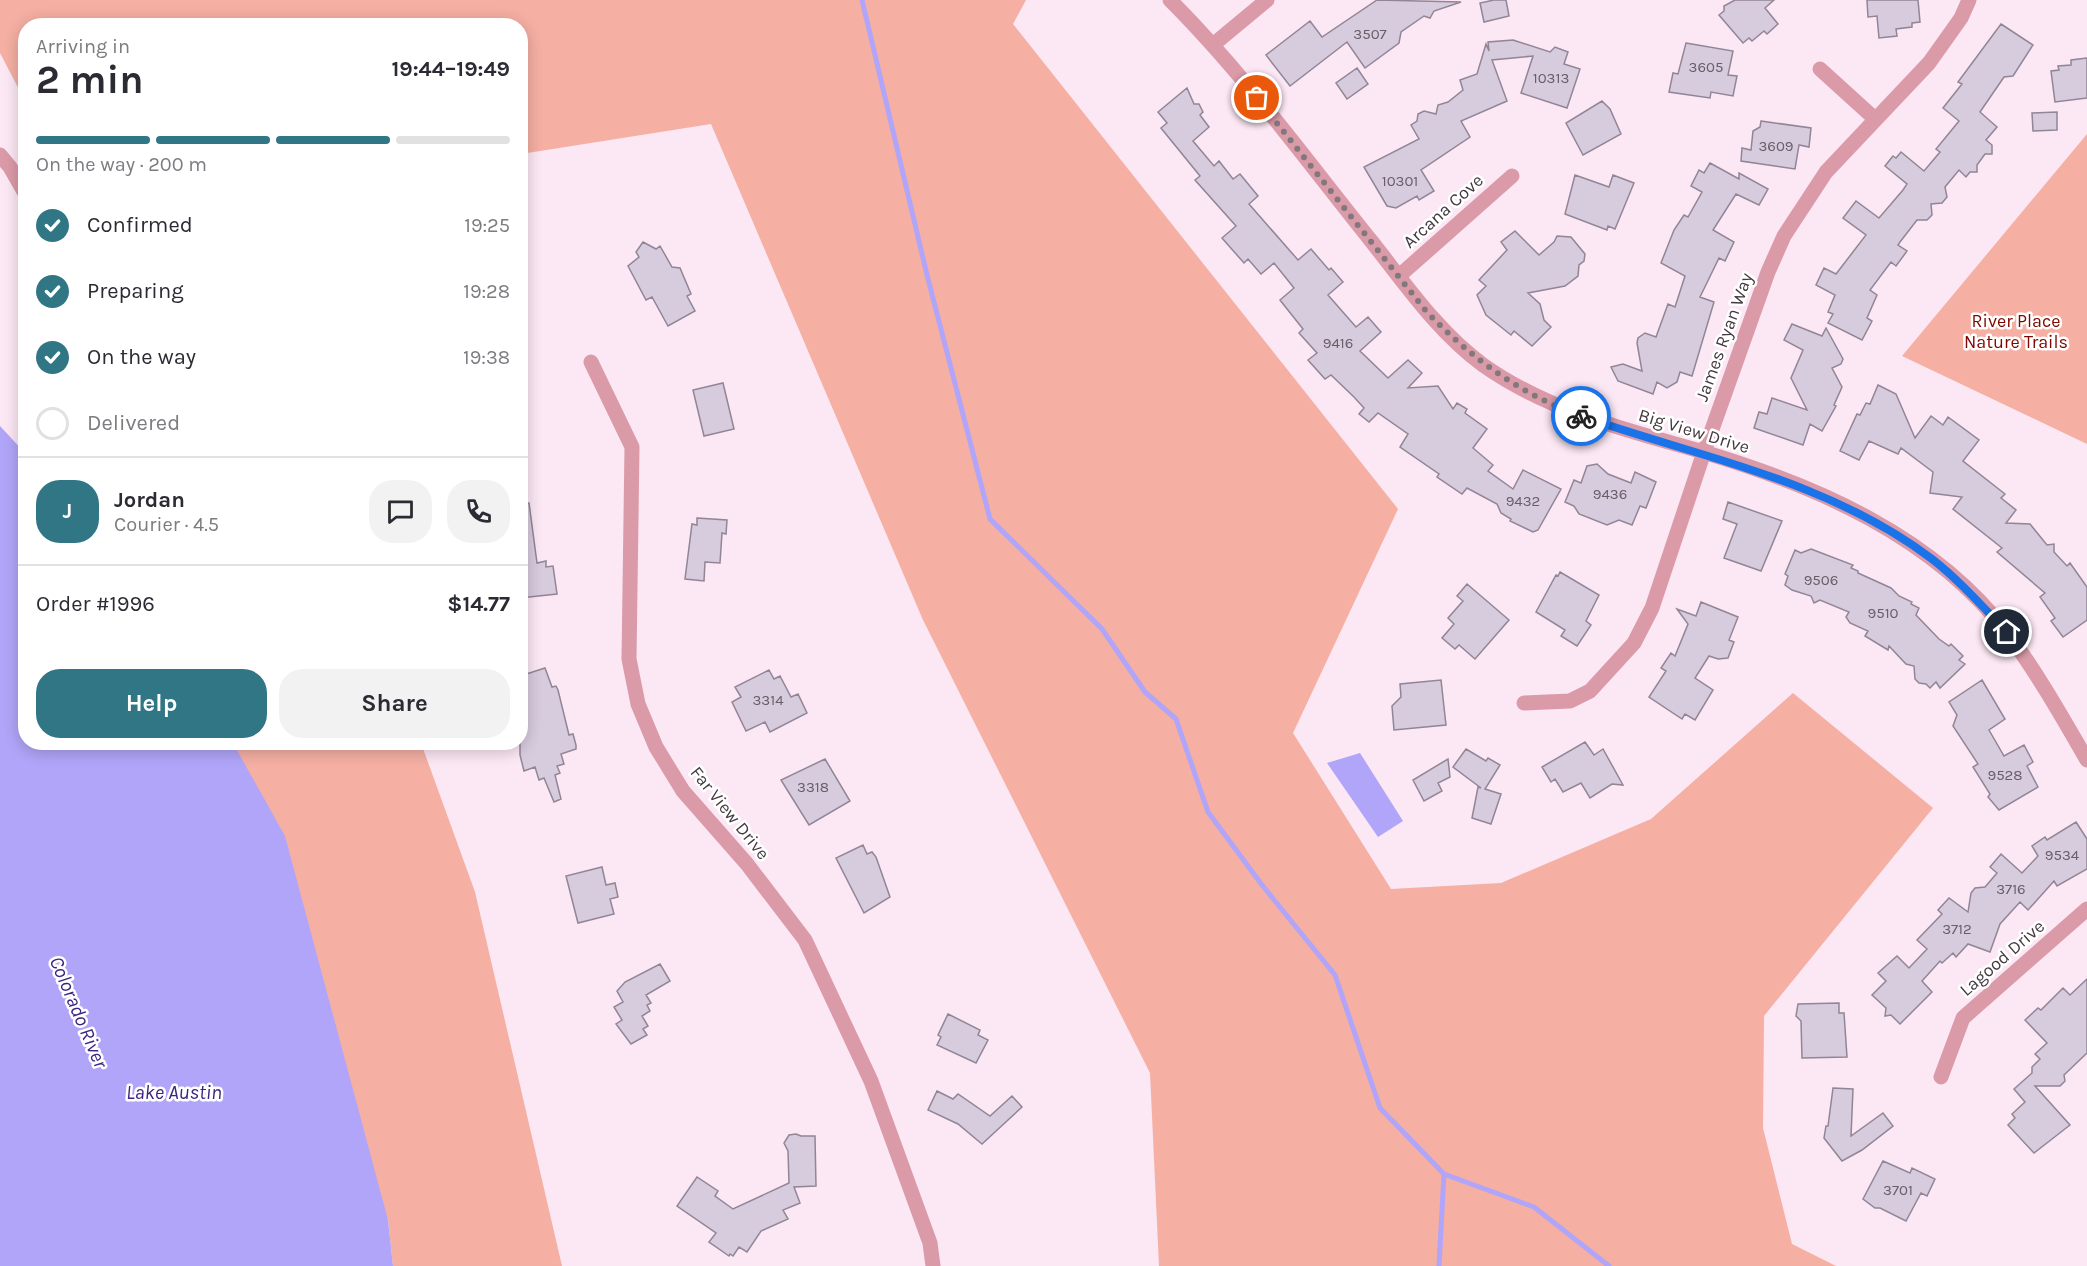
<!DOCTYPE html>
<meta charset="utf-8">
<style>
:root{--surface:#fff;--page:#f2f2f3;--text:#2b2b33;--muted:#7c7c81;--line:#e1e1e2;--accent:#317685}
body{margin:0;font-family:Karla,sans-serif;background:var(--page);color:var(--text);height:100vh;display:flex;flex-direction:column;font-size:22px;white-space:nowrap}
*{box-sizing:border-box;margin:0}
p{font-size:20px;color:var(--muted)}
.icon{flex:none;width:33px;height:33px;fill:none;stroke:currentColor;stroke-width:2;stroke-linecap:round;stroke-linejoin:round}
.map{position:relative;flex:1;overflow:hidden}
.side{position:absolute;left:18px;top:18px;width:510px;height:732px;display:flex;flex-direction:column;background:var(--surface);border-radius:24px;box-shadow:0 3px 15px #0003}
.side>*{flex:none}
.pin{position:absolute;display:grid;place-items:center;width:51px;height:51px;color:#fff;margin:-26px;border:3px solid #fff;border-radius:50%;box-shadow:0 2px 6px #0007}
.courier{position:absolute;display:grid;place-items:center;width:60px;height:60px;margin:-30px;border:4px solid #1a73e8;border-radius:50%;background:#fff;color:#222;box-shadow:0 2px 8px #0007}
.overview em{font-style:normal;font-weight:700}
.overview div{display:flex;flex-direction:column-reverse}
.overview{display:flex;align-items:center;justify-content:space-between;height:102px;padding:0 18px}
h1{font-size:39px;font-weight:700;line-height:45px}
.bar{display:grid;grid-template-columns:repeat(4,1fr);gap:9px 6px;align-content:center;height:72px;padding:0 18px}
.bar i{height:8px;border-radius:4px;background:var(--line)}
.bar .on{background:var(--accent)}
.bar p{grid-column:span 4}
.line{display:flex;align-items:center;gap:15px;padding:0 18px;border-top:2px solid var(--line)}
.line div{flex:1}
.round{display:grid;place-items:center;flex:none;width:63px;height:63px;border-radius:24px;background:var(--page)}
ol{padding:0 18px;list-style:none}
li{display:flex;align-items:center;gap:18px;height:66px}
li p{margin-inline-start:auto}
li .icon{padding:6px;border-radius:50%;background:var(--accent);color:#fff;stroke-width:4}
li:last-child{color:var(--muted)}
li i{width:33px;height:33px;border:3px solid var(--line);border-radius:50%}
.cta{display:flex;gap:12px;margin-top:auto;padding:12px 18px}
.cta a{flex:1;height:69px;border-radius:24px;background:var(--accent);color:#fff;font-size:24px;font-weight:700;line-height:69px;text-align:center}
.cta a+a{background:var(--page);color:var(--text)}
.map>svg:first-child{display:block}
.green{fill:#f5afa3}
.water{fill:#b0a5f8}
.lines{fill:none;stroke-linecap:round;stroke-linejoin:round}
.stream{stroke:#b0a5f8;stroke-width:5}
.building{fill:#d7cbde;stroke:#918596;stroke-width:1.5}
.minor{stroke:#db9aa8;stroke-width:15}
.done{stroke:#83777e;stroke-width:6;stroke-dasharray:0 10.8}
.route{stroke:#1a73e8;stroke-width:8}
.labels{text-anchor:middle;stroke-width:5;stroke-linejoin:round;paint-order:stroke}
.number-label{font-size:15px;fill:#675e67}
.street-label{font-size:18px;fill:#423a3f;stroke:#fff}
.park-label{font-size:18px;fill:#7d0802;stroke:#fff}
.water-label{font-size:20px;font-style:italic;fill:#3e2481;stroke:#fff}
</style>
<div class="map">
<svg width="2087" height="1266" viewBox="0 0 2087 1266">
<rect width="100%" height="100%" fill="#fce7f4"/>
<path class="green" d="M0 0H1026L1013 24 1398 509 1293 733 1391 889 1501 883 1651 819 1793 693 1933 808 1764 1016 1763 1128 1792 1244 1836 1266H1159L1150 1073 923 620 711 124 521 154 520 26H26L25 101 0 53Z
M2087 134V444L1902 356Z
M233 743H421L475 892 562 1266H393L388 1220Z"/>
<path class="water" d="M0 426 25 453 26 742 233 743 285 836 388 1220 393 1266H0Z
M1360 753 1403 821 1378 837 1327 763Z"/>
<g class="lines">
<path class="stream" d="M862 0 927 275 990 519 1102 629 1145 692 1176 719 1208 812 1262 885 1335 975 1380 1108 1444 1174 1439 1266
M1444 1174 1534 1207 1609 1266"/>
</g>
<path class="building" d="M1377 0 1461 2 1434 11 1430 18 1424 16 1401 32 1399 43 1365 68 1347 42 1290 86 1266 55 1310 21 1322 37Z
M1494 0H1506L1509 16 1484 22 1480 3Z
M1735 0H1774L1765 8 1778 24 1767 34 1764 31 1752 41 1749 38 1743 43 1719 15 1724 11V6Z
M1867 0H1918L1920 22 1912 23V27L1896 29 1897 36 1879 38 1877 16 1868 17Z
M2001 24 2033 45 2013 76 2004 77 1980 112 1997 127 1986 140 1992 145V154H1985L1977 165V172H1970L1966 177 1959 170 1945 187 1947 197 1942 203 1931 204 1932 215 1927 220H1917L1900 242 1898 245 1907 251 1896 266 1891 262 1870 290 1877 295 1867 318 1872 321 1862 340 1828 323 1833 314 1828 312 1835 295 1816 285 1824 268 1836 274 1866 235 1843 218 1856 201 1879 218 1903 190 1907 184 1885 166 1893 156 1896 158 1901 152 1924 171 1940 152 1936 149 1959 121 1943 108 1962 84 1958 82Z
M1513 40 1550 52 1555 47 1568 52 1564 64 1580 69 1567 108 1521 93 1533 56 1492 60 1507 101 1461 121 1470 137 1421 170 1434 191 1419 200 1417 196 1396 208 1387 206 1364 167 1419 139 1411 125 1417 121 1418 114 1424 111 1436 114 1438 105 1448 102 1463 90 1460 80 1477 74 1486 44 1489 51 1488 42Z
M1686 43 1733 51 1728 75 1737 76 1733 96 1711 92 1710 98 1669 92 1673 73 1678 74Z
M2087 58V98L2055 102 2051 71 2059 70 2058 66 2071 65V60Z
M1357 68 1368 84 1347 99 1336 83Z
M1187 88 1194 104H1199L1203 112 1200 115 1209 127 1193 141 1214 166 1219 161 1233 179 1240 174 1258 196 1249 204 1298 260 1311 249 1329 270 1331 268 1343 282 1328 295 1356 327 1368 317 1381 332 1360 351 1388 378 1408 360 1422 373 1408 388 1438 386 1453 409 1457 403 1467 409 1465 413 1487 429 1473 448 1493 465 1488 471 1513 489 1523 470 1561 489 1538 530 1533 532 1510 521 1511 519 1501 513 1497 504 1467 488 1462 494 1437 477 1439 474 1400 447 1408 434 1378 413 1369 422 1359 414 1364 408 1354 397 1331 375 1325 379 1308 360 1317 353 1299 333 1303 329 1280 300 1294 288 1274 263 1261 274 1248 259 1244 263 1222 238 1236 226 1195 180 1200 176 1161 128 1167 123 1158 112Z
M1602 101 1610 109 1621 134 1583 155 1566 123Z
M2057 112V130L2033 131 2032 113Z
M1761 121 1811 128 1809 147 1799 145 1795 169 1741 161 1742 148 1751 150 1753 131 1760 127Z
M1710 163 1739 179V173L1768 189 1759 205 1736 194 1713 230 1734 242 1725 261 1719 258 1700 297 1714 302 1692 376 1680 372 1677 382 1667 388 1657 382 1653 394 1618 381 1611 367 1623 364 1642 371 1637 343 1638 338 1645 333 1656 337 1668 304 1675 307 1685 276 1661 263 1674 230 1684 215 1688 217 1702 192 1691 186 1699 170 1704 173Z
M1575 175 1609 187 1613 175 1634 183 1615 229 1608 226 1607 230 1565 214Z
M1515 231 1539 255 1554 242 1557 236 1571 237 1585 254 1584 261 1579 265 1578 276 1565 286 1528 293 1540 304 1544 320 1551 327 1532 346 1514 331 1511 335 1486 315 1477 295 1486 286 1479 280 1507 250 1501 242Z
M643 242 656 249 660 246 672 267 680 268 691 294 687 296 695 311 668 326 652 297 646 300 628 266 639 257 636 252Z
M1792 324 1822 336 1826 328 1843 359 1841 364 1832 368 1842 387 1834 405 1836 406 1822 431 1810 424 1803 445 1754 428 1759 412 1767 414 1772 398 1807 410 1791 378 1803 350 1784 340Z
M723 383 734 429 704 436 693 390Z
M1878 385 1896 394 1915 438 1931 416 1943 425 1948 417 1979 440 1963 461 2005 494 2001 498 2016 510 2006 523 2030 524 2047 545 2054 544V552L2067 566 2070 563 2087 587V620L2063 637 2051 621 2055 618 2040 597 2045 593 1997 552 2002 548 1953 509 1962 497 1930 493 1933 472 1901 448 1898 454 1869 441 1859 460 1840 451 1857 414 1860 415 1866 403 1870 404Z
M1597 464 1608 474 1631 483 1635 472 1656 482 1646 508 1640 506 1632 525 1619 520 1607 525 1579 514 1574 506 1565 502 1574 480 1581 483 1587 466Z
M1728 502 1782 521 1761 571 1724 558 1737 524 1723 519Z
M529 503 537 563 546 561V567L553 566 557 594 520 598V504Z
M697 518 727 520 726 534 722 533 720 563 705 562 704 581 685 579 692 524 697 525Z
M1811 549 1853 565 1851 568 1858 571V573L1891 588 1899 596 1912 602 1911 604 1919 608 1916 615 1939 639 1949 646 1951 644 1963 656 1959 660 1965 664 1940 688 1936 682 1930 688 1926 684 1919 683 1915 679 1914 666 1906 664 1889 646 1888 650 1865 636 1868 631 1850 623 1846 617 1849 612 1820 600 1814 603 1811 596 1792 590 1785 585 1788 576 1785 574 1795 550 1801 553Z
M1560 572 1599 595 1586 621 1591 625 1577 646 1561 636 1565 630 1536 612 1556 575 1558 576Z
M1467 584 1509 620 1475 659 1459 645 1455 649 1442 638 1454 624 1448 618 1463 601 1457 596Z
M1701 602 1738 617 1729 640 1734 642 1728 658 1718 659 1709 656 1695 678 1713 690 1695 720 1685 714 1682 719 1649 697 1666 671 1661 668 1671 653 1675 656 1688 624 1677 609 1696 616Z
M545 668 552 687 556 686 558 690 569 735 573 734 576 745V749L561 754 564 764 557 766 560 773 555 775 561 799 554 802 544 778 539 780 535 767 524 771 520 755V676Z
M769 670 774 679 780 676 791 697 798 694 807 713 770 732 765 722 746 731 732 702 741 697 735 687Z
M1441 680 1446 725 1394 730 1392 706 1401 697 1400 684Z
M1982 680 2005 719 1989 730 2004 756 2024 745 2033 762 2027 766 2038 787 1999 810 1988 797 1990 794 1973 767 1978 764 1953 726 1957 715 1949 702Z
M1585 742 1594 755 1603 749 1623 785 1612 784 1590 798 1581 783 1563 792 1555 779 1551 782 1542 767Z
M1466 749 1486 761 1488 758 1500 765 1485 789 1501 794 1491 824 1472 818 1478 787 1481 788 1453 767Z
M825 759 850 801 809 825 781 780Z
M1448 759 1450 777 1438 783 1442 791 1424 801 1413 780Z
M2076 822 2087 839V869L2057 886 2054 881 2028 910 2020 902 2000 924 1990 952 1968 944 1956 957 1953 953 1942 963 1940 961 1922 981 1932 992 1900 1024 1891 1015 1885 1016 1886 1008 1872 995 1886 981 1878 973 1897 956 1909 968 1927 949 1917 940 1942 914 1938 910 1949 898 1968 912 1971 893 1975 888 1985 887 1997 873 1990 867 2001 854 2022 873 2038 856 2032 846 2045 837 2047 840Z
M863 845 867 854 872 852 876 857 890 897 864 913 836 858Z
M602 867 606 885 615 883 618 897 610 899 614 914 578 923 566 876Z
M660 964 670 981 646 995 651 1003 647 1005 650 1011 642 1016 648 1026 643 1029 647 1035 631 1044 616 1024 622 1020 614 1007 623 1002 617 991 625 982Z
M2087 979V1053L2064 1075 2065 1081 2060 1086H2035L2070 1125 2034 1153 2008 1125 2015 1118 2012 1114 2025 1102 2014 1089 2032 1073V1067L2040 1059 2035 1054 2047 1043 2025 1020 2038 1008 2041 1010 2063 988 2070 995Z
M1839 1003V1013H1844L1847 1057 1802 1058 1801 1021 1796 1016 1798 1004Z
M948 1014 980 1030 978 1035 988 1040 976 1063 937 1045 941 1037 938 1035Z
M1833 1088 1853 1089 1851 1136 1883 1113 1893 1126 1862 1150 1842 1161 1824 1138 1826 1126H1828Z
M937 1091 953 1099 958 1094 990 1116 1012 1096 1022 1107 982 1144 958 1124 928 1110Z
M796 1134 801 1136H815L816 1186 794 1187 800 1203 783 1210 788 1219 761 1231 747 1252 739 1247 733 1256 730 1254 729 1256 709 1242 716 1233 677 1206 697 1177 718 1191 715 1196 733 1209 789 1183 788 1151 784 1143 789 1135Z
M1883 1161 1910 1173 1912 1168 1935 1179 1927 1196 1921 1193 1906 1221 1880 1208H1875L1863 1199Z"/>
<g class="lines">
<path class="minor" d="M1170 0C1244 74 1306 160 1372 242 1406 285 1438 332 1483 365 1548 411 1624 429 1700 451 1815 485 1934 536 2008 634 2038 674 2062 717 2087 760
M1214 44 1267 0
M1820 69 1874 118
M0 155 10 167 26 195
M1399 276 1512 176
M591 362 632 447 629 659 638 704 656 747 683 791 747 864 805 940 871 1081 930 1243 933 1266
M1524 703 1570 701 1590 691 1634 643 1652 608 1704 452 1768 272 1784 236 1826 172 1929 63 1961 18 1969 0
M1941 1077 1963 1018 2087 909"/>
</g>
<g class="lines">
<path class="done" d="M1257 98 1426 311C1470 357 1519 394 1581 416"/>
<path class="route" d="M1581 416C1701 458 1828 480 1932 559 1959 580 1983 607 2007 632"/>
</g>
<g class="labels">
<g class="number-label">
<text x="1370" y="39">3507</text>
<text x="1706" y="72">3605</text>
<text x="1551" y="83">10313</text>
<text x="1776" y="151">3609</text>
<text x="1400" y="186">10301</text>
<text x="1338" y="348">9416</text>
<text x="1610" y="499">9436</text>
<text x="1523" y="506">9432</text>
<text x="1821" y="585">9506</text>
<text x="1883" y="618">9510</text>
<text x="768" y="705">3314</text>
<text x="2005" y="780">9528</text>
<text x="813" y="792">3318</text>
<text x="2062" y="860">9534</text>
<text x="2011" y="894">3716</text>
<text x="1957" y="934">3712</text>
<text x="1898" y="1195">3701</text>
</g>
<g class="street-label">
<text transform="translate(1443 211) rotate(-42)" y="6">Arcana Cove</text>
<text transform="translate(1724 337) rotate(-70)" y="6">James Ryan Way</text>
<text transform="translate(1694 431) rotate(17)" y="6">Big View Drive</text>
<text transform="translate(730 813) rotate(51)" y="6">Far View Drive</text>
<text transform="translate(2002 958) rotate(-41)" y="6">Lagood Drive</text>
</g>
<g class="park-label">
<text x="2016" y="327">River Place<tspan x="2016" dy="21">Nature Trails</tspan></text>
</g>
<g class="water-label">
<text transform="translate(79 1012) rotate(67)" y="7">Colorado River</text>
<text x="174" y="1099">Lake Austin</text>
</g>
</g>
</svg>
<div class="pin" style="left:1257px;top:98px;background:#ea580c"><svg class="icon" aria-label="bag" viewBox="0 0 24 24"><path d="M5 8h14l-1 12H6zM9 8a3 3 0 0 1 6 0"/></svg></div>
<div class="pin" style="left:2007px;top:632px;background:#1f2937"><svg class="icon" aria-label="home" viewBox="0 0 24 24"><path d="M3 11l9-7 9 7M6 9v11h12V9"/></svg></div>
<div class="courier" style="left:1581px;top:416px"><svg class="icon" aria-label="bike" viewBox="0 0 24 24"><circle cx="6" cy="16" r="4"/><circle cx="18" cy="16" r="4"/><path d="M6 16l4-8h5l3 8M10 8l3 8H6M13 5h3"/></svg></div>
<section class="side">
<div class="overview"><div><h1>2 min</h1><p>Arriving in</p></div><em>19:44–19:49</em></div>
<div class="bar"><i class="on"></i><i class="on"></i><i class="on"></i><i></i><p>On the way · 200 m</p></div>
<ol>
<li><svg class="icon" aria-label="check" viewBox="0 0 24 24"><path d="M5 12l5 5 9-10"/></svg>Confirmed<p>19:25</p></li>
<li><svg class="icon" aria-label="check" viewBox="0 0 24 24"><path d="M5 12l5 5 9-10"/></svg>Preparing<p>19:28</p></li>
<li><svg class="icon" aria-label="check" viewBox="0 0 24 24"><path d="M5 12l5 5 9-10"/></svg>On the way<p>19:38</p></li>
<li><i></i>Delivered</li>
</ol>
<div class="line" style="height:108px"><b class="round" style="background:var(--accent);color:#fff">J</b><div><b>Jordan</b><p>Courier · 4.5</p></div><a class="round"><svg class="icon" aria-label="chat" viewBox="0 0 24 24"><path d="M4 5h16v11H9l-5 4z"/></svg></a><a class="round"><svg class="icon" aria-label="phone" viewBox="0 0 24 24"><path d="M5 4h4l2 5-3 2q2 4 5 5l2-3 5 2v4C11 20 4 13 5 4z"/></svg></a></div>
<div class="line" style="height:78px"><div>Order #1996</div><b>$14.77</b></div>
<div class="cta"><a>Help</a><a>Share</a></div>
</section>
</div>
